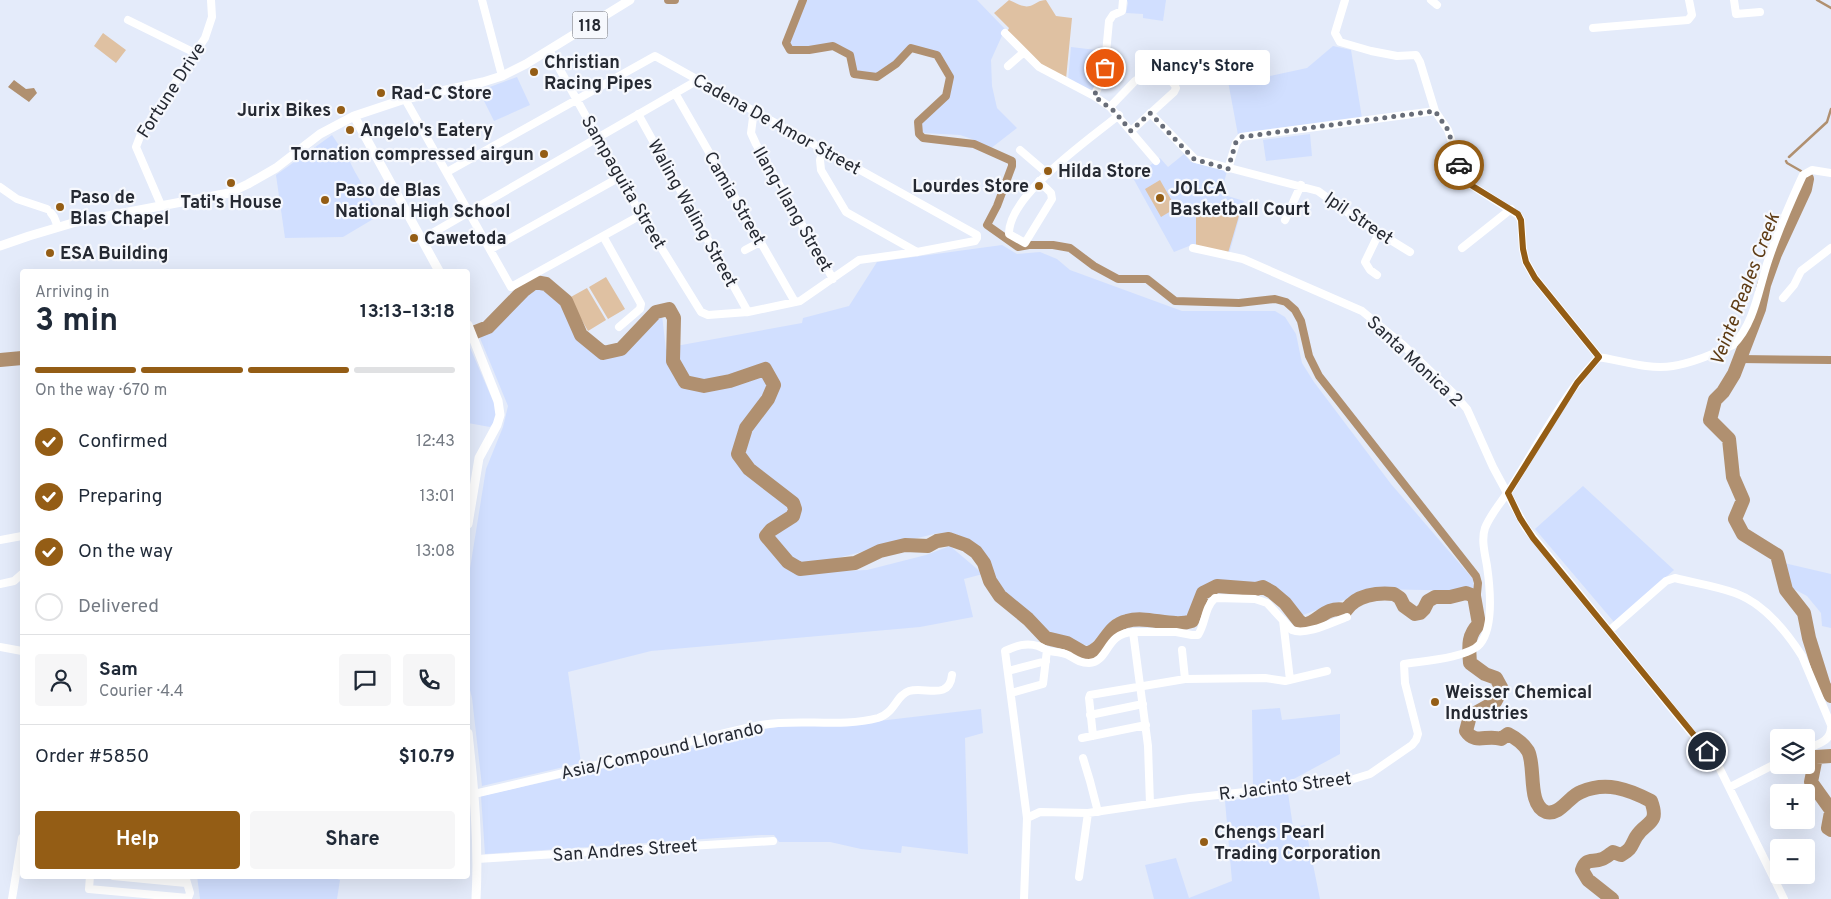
<!DOCTYPE html>
<meta charset="utf-8">
<style>
:root{--surface:#fff;--page:#f6f6f7;--text:#1f2937;--muted:#747a83;--line:#e0e1e3;--accent:#945d15}
body{margin:0;font-family:Overpass,sans-serif;background:var(--page);color:var(--text);height:100vh;display:flex;flex-direction:column;font-size:19px;white-space:nowrap}
*{box-sizing:border-box;margin:0}
p{font-size:16px;color:var(--muted)}
.icon{flex:none;width:28px;height:28px;fill:none;stroke:currentColor;stroke-width:2;stroke-linecap:round;stroke-linejoin:round}
.map{position:relative;flex:1;overflow:hidden}
.side{position:absolute;left:20px;top:269px;width:450px;height:610px;display:flex;flex-direction:column;background:var(--surface);border-radius:5px;box-shadow:0 5px 20px #0002}
.side>*{flex:none}
.tools{position:absolute;left:1770px;top:729px;display:grid;gap:10px}
.tools a{display:grid;place-items:center;width:45px;height:45px;border-radius:5px;background:var(--surface);box-shadow:0 5px 20px #0002;font-size:25px}
.pin{position:absolute;display:grid;place-items:center;width:42px;height:42px;color:#fff;margin:-21px;border:2px solid #fff;border-radius:50%;box-shadow:0 1px 5px #0007}
.courier{position:absolute;display:grid;place-items:center;width:50px;height:50px;margin:-25px;border:4px solid #945d15;border-radius:50%;background:#fff;color:#222;box-shadow:0 1px 6px #0007}
.bubble{position:absolute;height:35px;border-radius:5px;background:var(--surface);box-shadow:0 5px 20px #0002;font-size:16px;font-weight:700;line-height:35px;text-align:center}
.head em{font-style:normal;font-weight:700}
.head div{display:flex;flex-direction:column-reverse}
.head{display:flex;align-items:center;justify-content:space-between;height:85px;padding:0 15px}
h1{font-size:32px;font-weight:700;line-height:38px}
.bar{display:grid;grid-template-columns:repeat(4,1fr);gap:8px 5px;align-content:center;height:60px;padding:0 15px}
.bar i{height:6px;border-radius:4px;background:var(--line)}
.bar .on{background:var(--accent)}
.bar p{grid-column:span 4}
.line{display:flex;align-items:center;gap:12px;padding:0 15px;border-top:1px solid var(--line)}
.line div{flex:1}
.round{display:grid;place-items:center;flex:none;width:52px;height:52px;border-radius:5px;background:var(--page)}
ol{padding:0 15px;list-style:none}
li{display:flex;align-items:center;gap:15px;height:55px}
li p{margin-inline-start:auto}
li .icon{padding:5px;border-radius:50%;background:var(--accent);color:#fff;stroke-width:4}
li:last-child{color:var(--muted)}
li i{width:28px;height:28px;border:2px solid var(--line);border-radius:50%}
.button{display:flex;gap:10px;margin-top:auto;padding:10px 15px}
.button a{flex:1;height:58px;border-radius:5px;background:var(--accent);color:#fff;font-size:20px;font-weight:700;line-height:58px;text-align:center}
.button a+a{background:var(--page);color:var(--text)}
.map>svg:first-child{display:block}
.built{fill:#d1dfff}
.green{fill:#dfc1a2}
.water{fill:#b09070}
.lines{fill:none;stroke-linecap:round;stroke-linejoin:round}
.stream{stroke:#b09070;stroke-width:2.5}
.canal{stroke:#b09070;stroke-width:8}
.river{stroke:#b09070;stroke-width:14}
.minor{stroke:#fff;stroke-width:8}
.major{stroke:#fff;stroke-width:9}
.done{stroke:#686d78;stroke-width:5;stroke-dasharray:0 9}
.route{stroke:#945d15;stroke-width:6}
.poi-dot{fill:#945d15;stroke:#f6f8fd;stroke-width:2}
.labels{text-anchor:middle;stroke-width:4.5;stroke-linejoin:round;paint-order:stroke}
.shield{fill:#f6f8fd;stroke:#64676f;stroke-width:1}
.shield-label{font-size:16px;font-weight:bold;fill:#252932}
.poi-label{font-size:18px;font-weight:bold;fill:#252932;stroke:#f6f8fd;text-anchor:start}
.street-label{font-size:18px;fill:#252932;stroke:#f6f8fd}
.water-label{font-size:19px;font-style:italic;fill:#5e3c15;stroke:#f6f8fd}
</style>
<div class="map">
<svg width="1831" height="899" viewBox="0 0 1831 899">
<rect width="100%" height="100%" fill="#e4ebfa"/>
<path class="built" d="M807 0H977L1005 29 991 60 992 86 997 108 1017 128 990 149 972 139 960 135 923 133 920 124 948 97 951 77 937 53 910 46 894 62 877 75 856 72 851 54 833 44 809 48 792 49 788 42Z
M1127 0H1166L1163 21 1143 18V14L1126 13 1128 3Z
M1333 46 1351 50 1362 118 1238 135 1225 65H1248L1265 77 1307 68Z
M1071 47 1105 51 1103 75 1094 94 1068 80Z
M517 77 530 105 494 121 479 91Z
M1310 134 1312 156 1266 161 1263 140Z
M332 135 350 162 355 172 380 215 343 237 285 238 276 175Z
M1184 154 1191 162 1227 171 1221 194 1244 201 1229 254 1189 246 1174 252 1133 178 1160 158 1168 167Z
M1002 245 1017 254 1040 252 1057 259 1070 270 1182 311H1275L1285 317 1296 334 1302 363 1314 382 1391 484 1473 579 1474 591 1374 589 1303 615 1275 587 1224 582 1203 586 1187 616 1115 618 1089 646 1047 635 1021 606 1002 595 991 577 983 554 956 534 938 533 801 567 798 573 867 570 926 555 950 546 983 574 964 579 973 617 920 627 651 651 568 672 581 763 482 786 472 698 468 682V581L486 469 503 427 508 406 480 338 534 285 565 304 579 336 601 356 623 352 662 315 666 350 676 346 802 323 803 318 849 306 877 262Z
M468 343 496 408 497 418 490 427 468 423Z
M1583 486 1674 570 1614 622 1535 529Z
M1784 563 1831 574V628L1822 626 1821 613 1807 596 1790 587Z
M1280 708 1282 720 1340 714V754L1290 781 1253 787 1252 710Z
M981 709 983 733 965 738 968 854 902 846 901 853 861 849 830 842H779L774 835H761L485 854 481 796 664 755 764 729 783 726 870 722Z
M1288 793 1293 827 1305 825 1320 899H1154L1145 865 1176 858 1189 898 1232 881 1225 801Z
M197 876H329L340 880 337 899H200Z"/>
<path class="green" d="M1009 0C1016 3 1023 8 1030 6 1036 4 1039 0 1046 0L1056 16 1072 18 1066 79 1040 66 1007 32 1009 28 994 13Z
M103 33 126 50 116 63 94 46Z
M1160 180 1176 208 1161 217 1145 189Z
M1219 203 1241 209 1228 253 1196 246V207L1217 211Z
M606 277 625 309 608 319 589 287Z
M587 288 606 320 588 331 569 298Z"/>
<path class="water" d="M14 80 26 89 34 88 37 93 29 102 8 87Z"/>
<g class="lines">
<path class="stream" d="M1817 0 1831 8
M1789 157 1827 122 1831 109
M1786 161 1787 163 1801 171"/>
<path class="canal" d="M668 0H675
M803 0 786 43 790 50H809L833 46 850 55 854 74 877 77 896 64 911 48 937 55 950 77 946 96 918 122 919 134 923 138 974 144 1012 161V166L997 206 987 225 1018 247 1029 245H1053L1070 248 1094 266 1118 279H1147L1175 301 1239 303 1275 299 1286 302 1295 310 1301 321 1309 356 1319 376 1476 576 1478 583 1476 604
M1739 359 1831 360"/>
<path class="river" d="M1807 179 1805 189 1775 254 1764 285 1759 309 1734 374 1723 392 1715 400 1710 420 1729 439 1733 477 1743 500 1735 519 1743 534 1777 555 1786 590 1804 613 1809 638 1824 686 1831 696
M468 335 488 327 523 291 535 282 546 284 566 301 581 335 603 353 621 349 656 312 669 309 674 318 673 361 685 382 704 386 730 381 765 369 774 385 768 399 746 428 738 454 749 469 793 503 795 509 793 516 771 530 766 536 788 562 800 569 855 563 880 551 905 545 928 546 937 541 949 539 966 545 976 552 984 563 990 581 1000 596 1028 619 1046 638 1067 643 1086 654C1106 649 1105 626 1127 621 1147 615 1172 628 1192 621L1203 593 1217 586 1256 589 1263 587 1272 592 1285 603 1299 621 1304 625C1321 621 1323 606 1346 610 1356 595 1378 592 1394 594L1400 598 1404 606 1415 614 1420 613 1424 609 1428 601 1435 597H1450L1466 593 1474 596 1479 624C1467 636 1469 647 1470 663L1485 674 1496 678 1502 689 1495 702 1470 716 1466 731C1475 745 1487 734 1501 739L1508 734C1516 738 1523 743 1528 751 1536 766 1527 805 1546 812 1560 816 1569 796 1581 792 1606 781 1628 789 1651 801 1660 825 1646 821 1636 837 1631 846 1632 849 1621 855L1613 852C1610 854 1606 858 1602 859 1592 863 1586 857 1582 870L1588 880 1612 899
M0 360 22 358
M1831 756 1816 757 1811 782 1831 810
M1831 812 1828 828 1831 830"/>
<path class="minor" d="M482 0 502 76
M1345 0 1335 33 1340 42 1371 51 1397 56 1416 55 1420 62 1435 111 1448 130 1464 179 1471 185 1518 215 1521 220 1523 249 1526 262 1535 278 1599 357C1623 361 1649 370 1673 366 1694 363 1714 353 1733 345 1754 324 1758 292 1767 264 1776 236 1790 203 1803 175L1812 170 1831 173
M1431 0 1437 5
M1734 0 1736 14 1760 12
M128 20 195 53
M1593 28 1688 20 1692 15 1689 0
M1005 33 1039 67 1094 96 1110 107 1156 161
M1008 66 1024 52
M675 93 795 302
M1094 96 1104 75 1109 21 1113 15 1122 11 1123 0
M405 99 511 287 641 215
M1110 107 1135 81 1147 73C1158 75 1172 77 1176 88L1174 92 1131 131
M754 110 751 133 756 144 833 279
M1150 113 1195 159 1318 191 1358 220 1410 252
M638 114 748 312
M823 149 820 160 821 170 846 212 917 252
M1020 150 1048 174
M1228 169 1236 143 1241 137 1435 111
M447 172 655 56 977 235V238L975 241 917 252 859 260 800 301 748 312 708 315 701 312 641 215 549 50
M1039 181 1051 193 1052 199 1025 243 1009 234C1008 195 1090 139 1119 115
M0 187 17 199 47 209
M161 205 136 147 141 134 205 38 212 17 211 0
M51 213 54 217 58 227
M1285 220 1301 185
M603 236 641 304 640 309 619 327
M422 239 698 80
M1193 248 1243 259 1362 311 1402 344 1454 394 1467 409 1493 467 1526 528 1719 767 1784 899
M1462 248 1511 209
M491 249 620 177
M745 250 760 242
M1377 275 1370 270 1365 262 1379 233
M1783 298 1794 285 1801 271 1831 248
M0 540 22 536
M0 584 14 581 22 574
M1283 620 1290 680
M1609 631 1666 581 1675 578C1695 583 1716 586 1735 593 1763 603 1786 631 1802 656L1831 725
M0 647 22 651
M1182 650 1185 679
M1008 671 1046 661
M1011 693 1043 684 1047 650
M1090 715 1143 704
M1093 736 1089 698 1090 695 1185 679 1265 678 1285 681 1327 671
M1082 738 1146 725
M1806 749C1818 744 1830 742 1831 728
M1083 758 1090 781 1098 812
M1730 787 1779 762
M474 794C534 780 594 766 654 751 690 742 725 732 761 725 799 718 840 728 878 718 895 713 896 695 909 691 925 686 949 701 952 675
M1150 804 1148 746 1133 632H1176L1192 635H1198C1206 623 1204 608 1215 598L1255 599 1267 603 1292 630C1306 636 1333 622 1347 617
M1027 818 1040 812 1088 813 1190 798 1347 781 1370 774 1412 745 1416 740 1418 734 1405 683 1404 664C1422 661 1468 658 1480 644 1494 627 1490 587 1487 566 1485 554 1481 540 1485 528 1491 513 1503 500 1512 486 1533 452 1553 415 1577 383 1583 374 1592 365 1599 357
M477 859 773 841
M90 876 89 889 188 898 190 893 185 876
M113 876 186 883
M1079 877 1088 813
M12 899 22 838
M1024 899 1027 818 1005 651C1016 646 1026 642 1038 646 1042 647 1045 650 1049 651 1055 652 1062 652 1068 655 1075 659 1080 663 1089 663 1109 662 1105 633 1133 632"/>
<path class="major" d="M354 116 439 271
M0 246 29 236 76 222 229 193 248 184 276 168 320 134 354 116 405 99 483 82 502 76 526 64 630 0
M468 325 498 401 500 415 497 425 479 458 468 524
M468 733C474 788 479 844 476 899"/>
</g>
<g class="lines">
<path class="done" d="M1105 68 1102 79 1094 96 1114 111 1131 131 1150 113 1194 159 1228 169 1236 142 1241 137 1435 111 1448 130 1459 165"/>
<path class="route" d="M1459 165 1466 182 1518 214 1521 220 1523 249 1526 262 1535 278 1599 357 1577 383 1508 493 1520 518 1533 538 1707 751"/>
</g>
<g class="poi-dot">
<circle cx="534" cy="72" r="5"/>
<circle cx="381" cy="93" r="5"/>
<circle cx="341" cy="110" r="5"/>
<circle cx="350" cy="130" r="5"/>
<circle cx="544" cy="154" r="5"/>
<circle cx="1048" cy="171" r="5"/>
<circle cx="231" cy="183" r="5"/>
<circle cx="1039" cy="186" r="5"/>
<circle cx="1160" cy="198" r="5"/>
<circle cx="325" cy="200" r="5"/>
<circle cx="60" cy="207" r="5"/>
<circle cx="414" cy="238" r="5"/>
<circle cx="50" cy="253" r="5"/>
<circle cx="1435" cy="702" r="5"/>
<circle cx="1204" cy="842" r="5"/>
</g>
<g class="labels">
<rect class="shield" x="572.5" y="11.5" width="35" height="27" rx="4"/>
<g class="shield-label">
<text x="590" y="31">118</text>
</g>
<g class="poi-label">
<text x="544" y="68">Christian<tspan x="544" dy="21">Racing Pipes</tspan></text>
<text x="391" y="99">Rad-C Store</text>
<text x="331" y="116" text-anchor="end">Jurix Bikes</text>
<text x="360" y="136">Angelo's Eatery</text>
<text x="534" y="160" text-anchor="end">Tornation compressed airgun</text>
<text x="1058" y="177">Hilda Store</text>
<text x="1029" y="192" text-anchor="end">Lourdes Store</text>
<text x="1170" y="194">JOLCA<tspan x="1170" dy="21">Basketball Court</tspan></text>
<text x="335" y="196">Paso de Blas<tspan x="335" dy="21">National High School</tspan></text>
<text x="70" y="203">Paso de<tspan x="70" dy="21">Blas Chapel</tspan></text>
<text x="231" y="208" text-anchor="middle">Tati's House</text>
<text x="424" y="244">Cawetoda</text>
<text x="60" y="259">ESA Building</text>
<text x="1445" y="698">Weisser Chemical<tspan x="1445" dy="21">Industries</tspan></text>
<text x="1214" y="838">Chengs Pearl<tspan x="1214" dy="21">Trading Corporation</tspan></text>
</g>
<g class="street-label">
<text transform="translate(171 90) rotate(-57)" y="6">Fortune Drive</text>
<text transform="translate(777 124) rotate(29)" y="6">Cadena De Amor Street</text>
<text transform="translate(624 182) rotate(60)" y="6">Sampaguita Street</text>
<text transform="translate(735 198) rotate(60)" y="6">Camia Street</text>
<text transform="translate(793 209) rotate(60)" y="6">Ilang-Ilang Street</text>
<text transform="translate(693 213) rotate(61)" y="6">Waling Waling Street</text>
<text transform="translate(1359 218) rotate(34)" y="6">Ipil Street</text>
<text transform="translate(1415 361) rotate(43)" y="6">Santa Monica 2</text>
<text transform="translate(662 750) rotate(-13)" y="6">Asia/Compound Llorando</text>
<text transform="translate(1285 786) rotate(-7)" y="6">R. Jacinto Street</text>
<text transform="translate(625 850) rotate(-4)" y="6">San Andres Street</text>
</g>
<g class="water-label">
<text transform="translate(1744 289) rotate(-69)" y="7">Veinte Reales Creek</text>
</g>
</g>
</svg>
<div class="tools">
<a><svg class="icon" aria-label="layers" viewBox="0 0 24 24"><path d="M12 4l9 5-9 5-9-5zM3 14l9 5 9-5"/></svg></a>
<a>+</a>
<a>−</a>
</div>
<div class="pin" style="left:1105px;top:68px;background:#ea580c"><svg class="icon" aria-label="bag" viewBox="0 0 24 24"><path d="M5 8h14l-1 12H6zM9 8a3 3 0 0 1 6 0"/></svg></div>
<div class="pin" style="left:1707px;top:751px;background:#1f2937"><svg class="icon" aria-label="home" viewBox="0 0 24 24"><path d="M3 11l9-7 9 7M6 9v11h12V9"/></svg></div>
<div class="courier" style="left:1459px;top:165px"><svg class="icon" aria-label="car" viewBox="0 0 24 24"><path d="M5 17H2v-5l4-1 3-4h7l3 4 3 1v5h-3M9 17h6M6 11h13"/><circle cx="7" cy="17" r="2"/><circle cx="17" cy="17" r="2"/></svg></div>
<div class="bubble" style="left:1135px;top:50px;width:135px">Nancy's Store</div>
<section class="side">
<div class="head"><div><h1>3 min</h1><p>Arriving in</p></div><em>13:13–13:18</em></div>
<div class="bar"><i class="on"></i><i class="on"></i><i class="on"></i><i></i><p>On the way · 670 m</p></div>
<ol>
<li><svg class="icon" aria-label="check" viewBox="0 0 24 24"><path d="M5 12l5 5 9-10"/></svg>Confirmed<p>12:43</p></li>
<li><svg class="icon" aria-label="check" viewBox="0 0 24 24"><path d="M5 12l5 5 9-10"/></svg>Preparing<p>13:01</p></li>
<li><svg class="icon" aria-label="check" viewBox="0 0 24 24"><path d="M5 12l5 5 9-10"/></svg>On the way<p>13:08</p></li>
<li><i></i>Delivered</li>
</ol>
<div class="line" style="height:90px"><a class="round"><svg class="icon" aria-label="person" viewBox="0 0 24 24"><circle cx="12" cy="8" r="4"/><path d="M4 21q1-7 8-7t8 7"/></svg></a><div><b>Sam</b><p>Courier · 4.4</p></div><a class="round"><svg class="icon" aria-label="chat" viewBox="0 0 24 24"><path d="M4 5h16v11H9l-5 4z"/></svg></a><a class="round"><svg class="icon" aria-label="phone" viewBox="0 0 24 24"><path d="M5 4h4l2 5-3 2q2 4 5 5l2-3 5 2v4C11 20 4 13 5 4z"/></svg></a></div>
<div class="line" style="height:65px"><div>Order #5850</div><b>$10.79</b></div>
<div class="button"><a>Help</a><a>Share</a></div>
</section>
</div>
